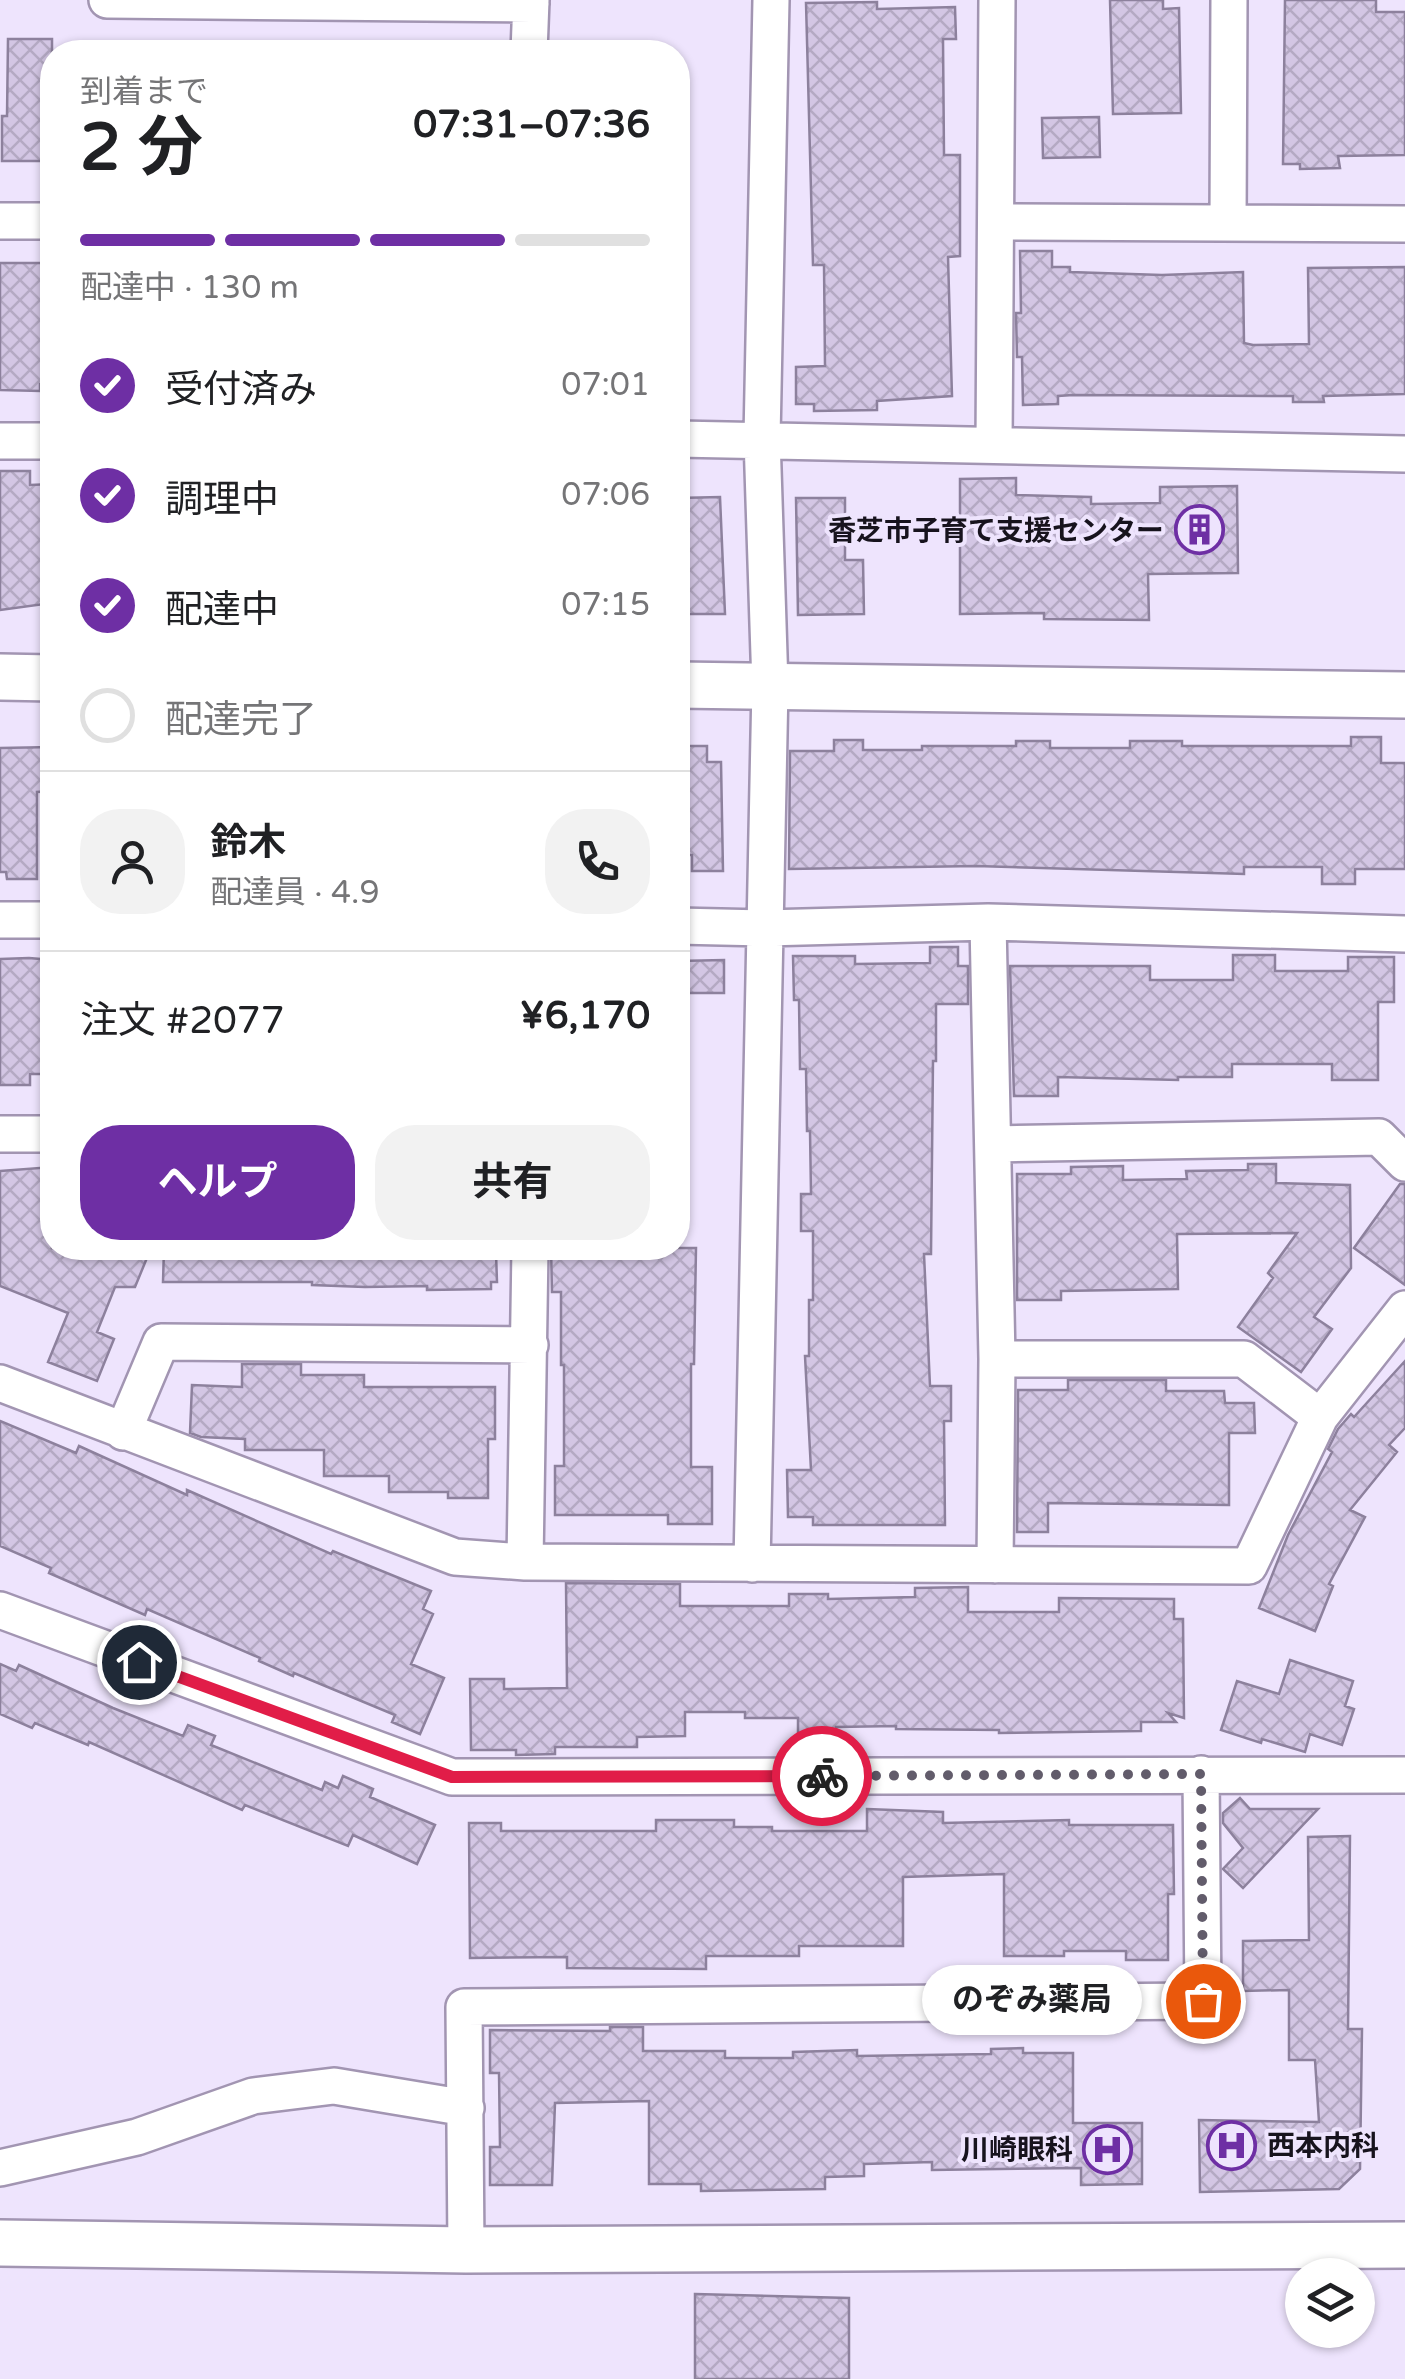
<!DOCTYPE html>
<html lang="ja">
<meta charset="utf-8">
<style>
:root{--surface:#fff;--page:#f2f2f2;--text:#202124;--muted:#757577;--line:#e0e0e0;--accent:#6e2fa4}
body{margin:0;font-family:"Varela Round","Noto Sans JP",sans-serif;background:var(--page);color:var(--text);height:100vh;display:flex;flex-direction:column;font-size:38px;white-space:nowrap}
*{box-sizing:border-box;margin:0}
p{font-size:32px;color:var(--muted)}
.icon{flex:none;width:55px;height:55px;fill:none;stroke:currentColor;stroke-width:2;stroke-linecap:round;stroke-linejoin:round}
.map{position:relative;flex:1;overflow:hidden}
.details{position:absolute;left:40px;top:40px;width:650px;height:1220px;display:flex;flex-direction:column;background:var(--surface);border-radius:40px;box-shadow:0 2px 8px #0004}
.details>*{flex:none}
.buttons{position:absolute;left:1285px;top:2258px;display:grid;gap:20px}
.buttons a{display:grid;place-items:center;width:90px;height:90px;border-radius:50%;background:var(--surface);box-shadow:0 2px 8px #0004;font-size:50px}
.pin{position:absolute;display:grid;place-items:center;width:85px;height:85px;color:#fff;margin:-42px;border:5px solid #fff;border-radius:50%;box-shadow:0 2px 10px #0007}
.courier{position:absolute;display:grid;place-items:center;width:100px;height:100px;margin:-50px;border:8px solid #e11d48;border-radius:50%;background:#fff;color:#222;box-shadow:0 2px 12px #0007}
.bubble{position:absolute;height:70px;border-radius:35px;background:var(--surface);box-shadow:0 2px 8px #0004;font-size:32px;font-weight:700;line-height:70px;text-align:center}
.summary em{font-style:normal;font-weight:700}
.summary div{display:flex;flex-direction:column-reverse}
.summary{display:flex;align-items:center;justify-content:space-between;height:170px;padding:0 40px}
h1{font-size:65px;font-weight:700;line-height:75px}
.bar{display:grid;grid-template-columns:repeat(4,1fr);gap:15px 10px;align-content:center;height:120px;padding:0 40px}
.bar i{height:12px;border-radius:8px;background:var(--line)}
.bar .current{background:var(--accent)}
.bar p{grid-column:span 4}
.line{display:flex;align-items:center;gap:25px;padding:0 40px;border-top:2px solid var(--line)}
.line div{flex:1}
.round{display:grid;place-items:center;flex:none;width:105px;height:105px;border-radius:40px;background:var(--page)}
ol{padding:0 40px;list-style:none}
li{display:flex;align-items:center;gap:30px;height:110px}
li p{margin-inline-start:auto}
li .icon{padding:10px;border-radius:50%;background:var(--accent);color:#fff;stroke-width:4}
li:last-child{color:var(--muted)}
li i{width:55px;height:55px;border:5px solid var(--line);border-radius:50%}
.primary-button{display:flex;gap:20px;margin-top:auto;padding:20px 40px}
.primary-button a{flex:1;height:115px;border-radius:40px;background:var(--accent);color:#fff;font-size:40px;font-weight:700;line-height:115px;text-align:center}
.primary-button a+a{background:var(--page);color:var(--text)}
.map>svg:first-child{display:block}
.building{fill:url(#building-cross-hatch);stroke:#8d819d;stroke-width:2.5}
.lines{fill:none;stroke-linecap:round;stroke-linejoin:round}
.minor-casing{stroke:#a295b2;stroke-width:40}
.tertiary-casing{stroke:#a295b2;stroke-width:50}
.minor{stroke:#fff;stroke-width:35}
.tertiary{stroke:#fff;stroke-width:45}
.done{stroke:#625c6b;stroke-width:10;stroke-dasharray:0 18}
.route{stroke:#e11d48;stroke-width:12}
.labels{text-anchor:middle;stroke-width:8;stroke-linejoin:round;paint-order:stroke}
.poi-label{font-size:28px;font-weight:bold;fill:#17131d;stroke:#eee4fd;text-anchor:end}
</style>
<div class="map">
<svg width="1405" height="2379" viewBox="0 0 1405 2379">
<defs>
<pattern id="building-cross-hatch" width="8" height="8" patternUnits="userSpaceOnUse" patternTransform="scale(2.5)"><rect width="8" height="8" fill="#d3c6e4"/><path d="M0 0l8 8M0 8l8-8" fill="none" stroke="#b4a9c3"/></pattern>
</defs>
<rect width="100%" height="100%" fill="#eee4fd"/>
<path class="building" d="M1110 0H1163V9L1179 8 1181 113 1113 114Z
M1285 0H1376V12H1405V155L1338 156 1340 168 1300 169V164H1283Z
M877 2V9L955 7 956 39H943L944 155H960V256L948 257 952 396 877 401V410L814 411V404H796V367L825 366 824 265H813L806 3Z
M8 39H52V161H2V116H7Z
M1099 117 1100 157 1043 158 1042 118Z
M1020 251H1052V267H1070V272L1162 275 1243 272 1244 343 1253 345 1309 344 1308 268 1405 267V394L1323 396 1324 402H1293V396L1073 395 1058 396V404L1023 405 1022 357H1017L1016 313H1021Z
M0 263H52V384H40V391L0 390Z
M0 471H30V485L52 484V603L0 610Z
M1016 478V495L1091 497V504L1160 503V487L1237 486 1238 573 1148 574 1149 620 1044 619V613L960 614V479Z
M720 497 725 614H678V498Z
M796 498H845V560H863L864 614 798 615Z
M1351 737H1381V763H1405V869H1355V884H1322V867H1244V874L976 866 789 869 790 751H834V740H863V750H922V746H1016V741H1050V748H1130V741H1182V746H1351Z
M678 746H707V762H721L723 871H692V855H678Z
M52 747V791L37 792V879H7L6 872H0V748Z
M930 947H958V966H968V1004H936V1061H933L931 1254H924L930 1386H951V1421H944L945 1525H813V1517H788L787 1470H811L805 1356H809V1300H813V1231H801V1194H811L810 1131H807L806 1069H800L799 1000H794L793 956H855V964L930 963Z
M1233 955H1275V971H1348V957H1394V1002H1378V1080H1332V1064H1232V1077H1178V1080L1058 1077V1096H1014L1010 966H1150V980H1233Z
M29 958 52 960V1074H30V1085H0V959Z
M724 960V993H678V961Z
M1248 1164H1276V1183L1350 1185 1351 1268 1314 1317 1332 1329 1301 1372 1238 1327 1273 1278 1268 1273 1297 1233 1177 1234 1178 1289 1061 1291V1300H1017V1174H1071V1167L1123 1166V1180L1187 1179 1186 1171 1248 1170Z
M52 1167V1248H151L135 1287H115L97 1332 114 1339 97 1381 48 1362 68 1313 0 1286V1171Z
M1400 1184H1405V1285L1354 1248Z
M164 1248H491V1253H496L497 1282H491V1289L427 1290V1286L365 1287 312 1285V1282H163Z
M551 1248H696L694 1364H691V1467H712V1524H668V1515H555V1466H564V1365H561V1292H552Z
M1405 1361V1428L1389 1445 1397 1452 1350 1510 1365 1517 1329 1584 1333 1586 1315 1631 1259 1608 1288 1535 1332 1452 1328 1449 1338 1429 1351 1414 1354 1417Z
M242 1364H301V1375H364V1387H495V1439H488V1498H448V1492H389V1476H324V1450H245V1439L201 1437 190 1433 192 1385 242 1387Z
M1068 1380H1166V1391H1224L1225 1403H1254L1255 1433H1229V1505L1048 1503V1532H1017L1018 1390H1068Z
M0 1421 76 1453 79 1446 187 1495V1490L331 1554 333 1551 431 1591 423 1609 433 1614 411 1664 444 1678 420 1734 392 1722 395 1715 294 1673 293 1676 259 1661 260 1658 147 1609 145 1615 49 1573 51 1568 0 1546Z
M566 1583 680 1584V1606H789V1594H828V1599L915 1597V1588L968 1587V1612H1059V1598L1174 1599V1619H1183L1184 1718 1168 1713 1176 1722H1141V1731L999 1733V1730L896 1729V1726L836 1727V1735L798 1736V1718H745V1712H685V1736L637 1737V1747H555V1754L516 1755V1750H471L470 1679H504V1689L567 1688Z
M1290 1660 1353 1681 1345 1706 1354 1709 1342 1745 1310 1734 1305 1752 1262 1739 1261 1743 1221 1730 1237 1681 1279 1694Z
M0 1664 16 1671 19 1665 113 1708 183 1736 188 1725 215 1736 211 1745 322 1790 325 1782 338 1788 343 1776 373 1789 370 1797 435 1825 417 1864 353 1835 348 1846 245 1805 242 1810 89 1742 88 1745 35 1723 32 1728 0 1714Z
M1240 1798 1250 1809H1318L1243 1888 1223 1869 1243 1848 1223 1823V1813Z
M867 1809 943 1812V1823L1069 1820V1825H1173L1174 1894H1168V1960H1126V1951H1064V1956H1004V1874L903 1877V1946H799V1956H706V1969L567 1968V1957L470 1958 469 1823H501V1831H656V1820H734V1827H772V1831H867Z
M1350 1836 1348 2029H1362L1360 2169 1339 2189 1200 2192 1199 2120 1319 2122 1315 2060H1289V1990L1243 1991V1941L1309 1940 1308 1837Z
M610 2027H643V2051H725V2058H793V2052L857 2050V2056L991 2054V2049L1023 2048V2053H1073V2123H1142V2184L1081 2185V2168L932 2170V2162L864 2164V2176L825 2177V2189L701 2191V2184H649V2101L555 2103 552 2185H490V2147H500L499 2073H490V2030L610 2031Z
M695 2294 849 2298V2379H695Z"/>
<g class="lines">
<defs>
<path id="minor" d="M107 0 531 4
M529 52 531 0
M0 221H52
M996 222 1405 224
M1228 223 1229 0
M678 439 1405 454
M0 441H52
M994 444 997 0
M0 920H52
M988 922 997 1359 995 1565
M678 926 766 928 988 922 1405 934
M0 1134H52
M994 1144 1379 1137 1405 1163
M997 1359H1244L1320 1417
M0 1383 455 1557 525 1562 1249 1566 1320 1417 1405 1309
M123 1432 161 1342 530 1345
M525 1562 530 1248
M752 1564 770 686 762 438 771 0
M0 1610 452 1777 1405 1775
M0 2168 137 2137 253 2096 334 2086 466 2108
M466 2250 464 2007 1203 2001 1201 1774"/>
<path id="tertiary" d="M0 677 52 678
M678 685 1405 695
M0 2243 466 2250 1405 2245"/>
</defs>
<use href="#minor" class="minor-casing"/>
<use href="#tertiary" class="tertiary-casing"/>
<use href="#minor" class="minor"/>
<use href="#tertiary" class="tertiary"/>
</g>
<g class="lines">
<path class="done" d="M822 1776 1201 1774 1203 2001"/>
<path class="route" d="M139 1662 452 1777 822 1776"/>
</g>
<defs>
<symbol id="building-ring" viewBox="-11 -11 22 22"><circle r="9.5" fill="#eee4fd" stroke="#6e2fa4" stroke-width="1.5"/><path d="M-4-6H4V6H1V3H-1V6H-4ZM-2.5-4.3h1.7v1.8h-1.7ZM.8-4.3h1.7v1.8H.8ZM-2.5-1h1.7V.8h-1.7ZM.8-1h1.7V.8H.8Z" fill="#6e2fa4"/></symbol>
<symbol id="hospital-ring" viewBox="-11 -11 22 22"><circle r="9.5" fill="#eee4fd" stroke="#6e2fa4" stroke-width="1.5"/><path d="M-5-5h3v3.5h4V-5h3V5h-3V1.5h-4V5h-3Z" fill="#6e2fa4"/></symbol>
</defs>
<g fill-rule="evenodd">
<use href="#building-ring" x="1172" y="502" width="55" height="55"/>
<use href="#hospital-ring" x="1204" y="2118" width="55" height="55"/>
<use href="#hospital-ring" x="1080" y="2122" width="55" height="55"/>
</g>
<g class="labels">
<g class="poi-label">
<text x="1164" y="540">香芝市子育て支援センター</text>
<text x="1267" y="2155" text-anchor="start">西本内科</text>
<text x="1073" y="2159">川崎眼科</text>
</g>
</g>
</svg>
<div class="buttons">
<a><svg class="icon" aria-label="layers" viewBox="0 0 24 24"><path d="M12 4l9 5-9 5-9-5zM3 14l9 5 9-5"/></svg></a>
</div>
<div class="pin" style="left:1203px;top:2001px;background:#ea580c"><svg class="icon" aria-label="bag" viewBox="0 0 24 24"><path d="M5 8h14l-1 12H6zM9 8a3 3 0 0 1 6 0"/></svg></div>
<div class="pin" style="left:139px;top:1662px;background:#1f2937"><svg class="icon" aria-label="home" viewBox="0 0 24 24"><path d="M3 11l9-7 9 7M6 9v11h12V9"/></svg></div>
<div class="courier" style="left:822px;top:1776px"><svg class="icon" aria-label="bike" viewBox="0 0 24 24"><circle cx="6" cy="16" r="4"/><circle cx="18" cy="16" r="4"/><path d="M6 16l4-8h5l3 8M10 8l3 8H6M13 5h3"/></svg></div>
<div class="bubble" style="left:922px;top:1965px;width:220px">のぞみ薬局</div>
<section class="details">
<div class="summary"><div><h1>2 分</h1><p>到着まで</p></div><em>07:31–07:36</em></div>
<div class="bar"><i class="current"></i><i class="current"></i><i class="current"></i><i></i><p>配達中 · 130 m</p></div>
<ol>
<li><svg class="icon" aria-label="check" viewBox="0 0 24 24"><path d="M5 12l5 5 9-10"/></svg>受付済み<p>07:01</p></li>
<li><svg class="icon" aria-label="check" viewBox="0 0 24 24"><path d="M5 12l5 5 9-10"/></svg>調理中<p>07:06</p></li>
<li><svg class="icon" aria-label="check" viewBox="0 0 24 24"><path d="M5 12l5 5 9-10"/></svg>配達中<p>07:15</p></li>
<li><i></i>配達完了</li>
</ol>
<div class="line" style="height:180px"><a class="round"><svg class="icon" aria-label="person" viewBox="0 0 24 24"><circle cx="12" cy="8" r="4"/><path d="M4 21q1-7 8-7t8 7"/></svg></a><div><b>鈴木</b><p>配達員 · 4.9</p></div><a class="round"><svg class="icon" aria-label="phone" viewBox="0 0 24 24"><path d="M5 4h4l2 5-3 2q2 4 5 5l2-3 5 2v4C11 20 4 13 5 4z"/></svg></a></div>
<div class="line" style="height:130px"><div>注文 #2077</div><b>¥6,170</b></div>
<div class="primary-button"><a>ヘルプ</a><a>共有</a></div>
</section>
</div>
